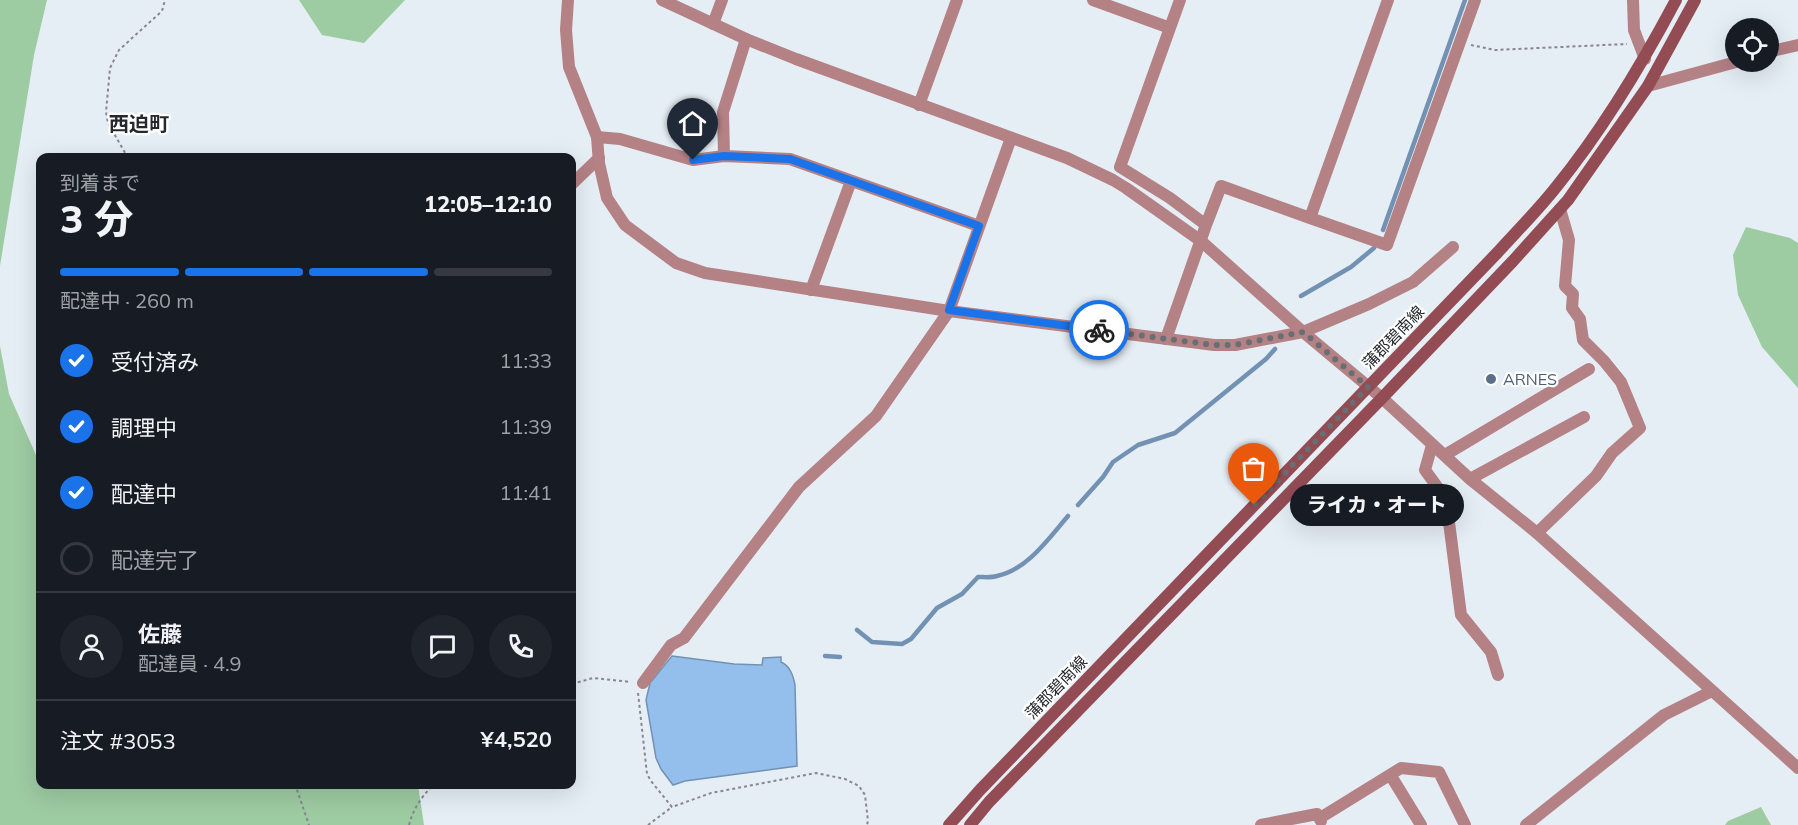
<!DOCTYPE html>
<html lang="ja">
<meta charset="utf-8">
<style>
:root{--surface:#171b24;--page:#20242c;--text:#f1f3f6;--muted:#9ea1a6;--line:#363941;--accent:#1a73e8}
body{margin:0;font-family:Mulish,"Noto Sans JP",sans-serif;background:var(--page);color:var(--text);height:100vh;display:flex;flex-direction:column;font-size:22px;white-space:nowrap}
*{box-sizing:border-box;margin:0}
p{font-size:20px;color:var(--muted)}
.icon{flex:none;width:33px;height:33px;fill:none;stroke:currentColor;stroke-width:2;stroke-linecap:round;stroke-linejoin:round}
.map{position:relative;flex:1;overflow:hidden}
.panel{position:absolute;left:36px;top:153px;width:540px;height:636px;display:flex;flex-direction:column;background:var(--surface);border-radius:12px;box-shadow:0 6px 24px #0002}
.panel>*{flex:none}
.buttons{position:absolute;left:1725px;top:18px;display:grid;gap:12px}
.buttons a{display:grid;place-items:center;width:54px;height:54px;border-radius:50%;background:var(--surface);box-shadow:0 6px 24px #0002;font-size:30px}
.pin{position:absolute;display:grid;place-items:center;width:51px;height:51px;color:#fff;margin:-62px -26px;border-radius:50% 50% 50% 0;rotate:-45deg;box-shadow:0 0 6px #0007}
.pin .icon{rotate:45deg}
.courier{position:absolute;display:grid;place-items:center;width:60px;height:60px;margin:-30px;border:4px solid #1a73e8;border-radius:50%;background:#fff;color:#222;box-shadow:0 2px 8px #0007}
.bubble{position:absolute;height:42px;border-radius:21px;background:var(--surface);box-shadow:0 6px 24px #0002;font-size:20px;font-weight:800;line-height:42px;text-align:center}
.summary em{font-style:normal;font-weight:800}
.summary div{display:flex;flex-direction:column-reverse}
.summary{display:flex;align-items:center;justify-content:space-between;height:102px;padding:0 24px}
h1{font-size:39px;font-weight:800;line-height:45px}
.bar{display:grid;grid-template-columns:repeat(4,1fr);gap:9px 6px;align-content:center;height:72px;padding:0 24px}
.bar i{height:8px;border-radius:4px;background:var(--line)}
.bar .current{background:var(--accent)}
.bar p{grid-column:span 4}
.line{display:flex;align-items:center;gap:15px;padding:0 24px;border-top:2px solid var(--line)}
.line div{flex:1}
.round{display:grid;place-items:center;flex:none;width:63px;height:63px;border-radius:32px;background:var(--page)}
ol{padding:0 24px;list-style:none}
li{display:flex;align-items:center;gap:18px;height:66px}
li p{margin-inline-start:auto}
li .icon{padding:6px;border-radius:50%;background:var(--accent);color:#fff;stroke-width:4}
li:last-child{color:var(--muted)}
li i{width:33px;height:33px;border:3px solid var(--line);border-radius:50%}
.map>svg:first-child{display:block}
.green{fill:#9dcba2}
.water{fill:#94bfed;stroke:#7392b3;stroke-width:1.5}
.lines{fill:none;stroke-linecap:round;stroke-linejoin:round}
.stream{stroke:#7392b3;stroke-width:4.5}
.path{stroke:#83898d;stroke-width:2;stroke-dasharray:3 3;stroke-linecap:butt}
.minor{stroke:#b48185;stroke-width:12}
.tertiary{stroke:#b48185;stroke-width:12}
.secondary{stroke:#934c54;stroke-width:12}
.done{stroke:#696e72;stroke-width:6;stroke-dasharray:0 10.8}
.route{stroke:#1a73e8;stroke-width:8}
.service-dot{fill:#5c6f8a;stroke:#fff;stroke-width:2}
.labels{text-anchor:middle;stroke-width:4.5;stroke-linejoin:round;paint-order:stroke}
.street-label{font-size:16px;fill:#26292b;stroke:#fff}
.service-label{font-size:16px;fill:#4e5e75;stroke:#fff;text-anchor:start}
.quarter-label{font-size:20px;font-weight:bold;fill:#26292b;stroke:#fff}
</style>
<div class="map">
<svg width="1798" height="825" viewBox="0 0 1798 825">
<rect width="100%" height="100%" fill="#e5eef5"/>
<path class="green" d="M0 0H47L34 55 0 266Z
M299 0H405L364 43 322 35Z
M1746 227 1790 238 1798 243V388L1762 347 1738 295 1733 255Z
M0 346 9 394 40 464V784L418 785 424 825H0Z
M1761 807 1771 825H1725L1728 821Z"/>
<path class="water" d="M672 656 734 664 762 665 763 658 781 657V662C790 666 793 675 795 685L797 766 685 781 673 785 661 769 656 758 646 700 650 683Z"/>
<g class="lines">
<path class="stream" d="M1383 230 1465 0
M1301 296 1351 267 1374 248
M1078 505 1103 477 1113 462 1138 445 1175 433 1266 359 1275 349
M857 630 872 642 902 644 911 639 937 608 962 594 978 577C984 577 991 578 997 576 1027 570 1049 538 1068 516
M825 656 840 657"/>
<path class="path" d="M1471 45 1495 50 1627 44
M128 158 108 123 106 112 110 68 119 50 162 11 165 0
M572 684 593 678 631 682
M638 693 647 774 651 781 672 807 711 793 816 773 845 779 859 786 865 795 868 821 867 825
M295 784 309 825
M409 825C413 809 422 796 434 784
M648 825 672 807"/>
<path class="minor" d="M1093 0 1170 28
M1180 0 1120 167 1170 198 1206 225 1221 186 1310 218 1388 0
M1633 0 1634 30 1645 59
M713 24 722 0
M1768 52 1798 45
M1648 86 1736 62
M919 105 957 0
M597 137 620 139 693 160 724 156 790 159 979 226
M724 156 723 112 746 39
M572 184 599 158
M1310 218 1387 245 1475 0
M811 290 851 181
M1303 332 1369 304 1413 282 1453 247
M1166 339 1206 225
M1432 445 1425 470 1446 499 1461 615 1491 652 1498 675
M1445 455 1589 369
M1470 479 1584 417
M1537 533 1596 476 1612 453 1640 428 1621 382 1604 361 1583 340 1580 319 1572 308 1573 294 1565 286 1569 240 1560 209
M643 683 671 645 684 638 799 487 876 416 949 311 1011 138
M1391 776 1421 825
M1320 818 1401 768 1439 772 1465 825
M1261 825 1317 814 1321 821
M1526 825 1664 715 1712 691"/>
<path class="tertiary" d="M568 0 566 30 569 67 597 137 599 163 607 198 625 225 676 263 705 273 949 311 1214 345H1235L1303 332 1382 398 1470 479 1537 533 1798 768
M662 0 746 39 796 59 1067 158 1113 180 1126 188 1201 241 1303 332"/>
<path class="secondary" d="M949 825 980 790 1498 252C1518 230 1539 209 1557 186 1604 128 1641 66 1676 0
M970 825 989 802 1382 398 1513 261 1568 200 1648 86 1695 0"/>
</g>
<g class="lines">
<path class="done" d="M1099 330 1214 345H1235L1303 332 1368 387 1254 505"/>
<path class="route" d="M693 160 724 156 790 159 979 226 949 310 1099 330"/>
</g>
<circle class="service-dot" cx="1491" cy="379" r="6"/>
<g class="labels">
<g class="street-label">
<text transform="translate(1393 337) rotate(-46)" y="6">蒲郡碧南線</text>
<text transform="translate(1056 687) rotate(-46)" y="6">蒲郡碧南線</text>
</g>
<g class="service-label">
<text x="1503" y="385">ARNES</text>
</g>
<g class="quarter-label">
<text x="139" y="131">西迫町</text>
</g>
</g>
</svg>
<div class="buttons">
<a><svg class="icon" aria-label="locate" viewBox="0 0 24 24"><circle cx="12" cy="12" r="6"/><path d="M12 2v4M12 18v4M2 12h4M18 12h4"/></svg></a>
</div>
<div class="pin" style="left:1254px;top:505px;background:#ea580c"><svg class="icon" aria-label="bag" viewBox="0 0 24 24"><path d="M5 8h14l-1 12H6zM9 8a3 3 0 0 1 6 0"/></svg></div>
<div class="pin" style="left:693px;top:160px;background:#1f2937"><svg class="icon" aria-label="home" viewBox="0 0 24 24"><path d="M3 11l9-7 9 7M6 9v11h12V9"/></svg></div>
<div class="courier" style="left:1099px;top:330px"><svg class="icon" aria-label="bike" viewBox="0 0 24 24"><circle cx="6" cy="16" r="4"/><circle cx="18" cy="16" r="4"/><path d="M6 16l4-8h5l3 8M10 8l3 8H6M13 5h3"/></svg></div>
<div class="bubble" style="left:1290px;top:484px;width:174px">ライカ・オート</div>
<section class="panel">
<div class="summary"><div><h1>3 分</h1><p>到着まで</p></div><em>12:05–12:10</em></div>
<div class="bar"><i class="current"></i><i class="current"></i><i class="current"></i><i></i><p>配達中 · 260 m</p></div>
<ol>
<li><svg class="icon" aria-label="check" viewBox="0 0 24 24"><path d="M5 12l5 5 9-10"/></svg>受付済み<p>11:33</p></li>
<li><svg class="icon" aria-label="check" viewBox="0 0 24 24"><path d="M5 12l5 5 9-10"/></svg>調理中<p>11:39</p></li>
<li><svg class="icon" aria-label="check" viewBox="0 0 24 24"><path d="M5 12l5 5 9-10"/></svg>配達中<p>11:41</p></li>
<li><i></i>配達完了</li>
</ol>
<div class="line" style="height:108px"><a class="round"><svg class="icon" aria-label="person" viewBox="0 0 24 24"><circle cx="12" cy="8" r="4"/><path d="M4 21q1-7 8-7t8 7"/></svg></a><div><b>佐藤</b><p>配達員 · 4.9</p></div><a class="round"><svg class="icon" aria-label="chat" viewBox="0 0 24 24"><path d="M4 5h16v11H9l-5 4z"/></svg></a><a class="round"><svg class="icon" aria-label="phone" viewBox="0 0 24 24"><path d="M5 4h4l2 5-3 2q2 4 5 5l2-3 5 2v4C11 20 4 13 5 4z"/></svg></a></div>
<div class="line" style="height:78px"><div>注文 #3053</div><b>¥4,520</b></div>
</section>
</div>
